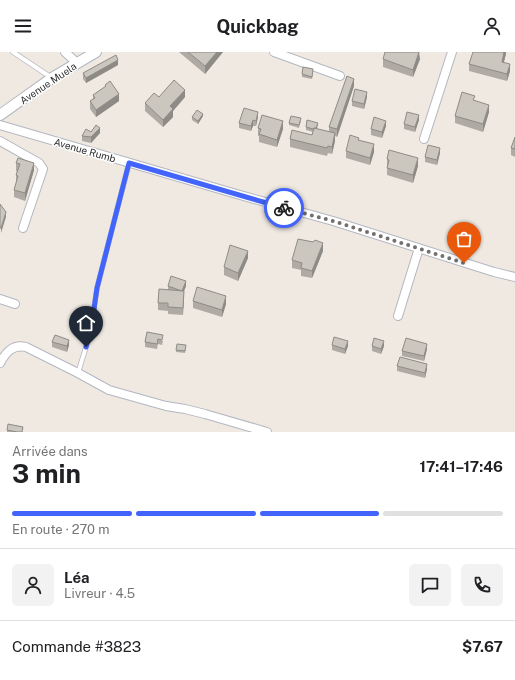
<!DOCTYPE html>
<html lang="fr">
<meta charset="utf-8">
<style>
:root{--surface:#fff;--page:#f2f2f2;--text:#202124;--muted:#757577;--line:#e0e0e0;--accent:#4264fb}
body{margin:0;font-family:"Public Sans",sans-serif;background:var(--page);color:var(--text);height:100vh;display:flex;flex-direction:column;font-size:15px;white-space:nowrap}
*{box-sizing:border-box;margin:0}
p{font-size:13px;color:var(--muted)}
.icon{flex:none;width:22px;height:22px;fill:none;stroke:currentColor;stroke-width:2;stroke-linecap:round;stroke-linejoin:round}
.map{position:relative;height:380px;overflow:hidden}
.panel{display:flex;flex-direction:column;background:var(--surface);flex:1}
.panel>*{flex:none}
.pin{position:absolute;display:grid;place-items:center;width:34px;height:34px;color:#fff;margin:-41px -17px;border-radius:50% 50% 50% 0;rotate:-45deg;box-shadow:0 0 4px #0007}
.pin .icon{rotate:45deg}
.courier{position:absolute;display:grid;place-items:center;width:40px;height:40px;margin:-20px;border:3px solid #4264fb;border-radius:50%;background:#fff;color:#222;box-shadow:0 1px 5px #0007}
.overview em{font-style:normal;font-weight:700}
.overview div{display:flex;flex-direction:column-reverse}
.overview{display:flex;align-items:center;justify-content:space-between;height:68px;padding:0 12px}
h1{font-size:26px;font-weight:700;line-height:30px}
.bar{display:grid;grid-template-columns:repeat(4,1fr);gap:6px 4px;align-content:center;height:48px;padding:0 12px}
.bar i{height:5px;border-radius:3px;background:var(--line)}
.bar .on{background:var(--accent)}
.bar p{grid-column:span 4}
.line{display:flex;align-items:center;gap:10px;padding:0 12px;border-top:1px solid var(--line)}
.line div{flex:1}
.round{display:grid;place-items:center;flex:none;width:42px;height:42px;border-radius:6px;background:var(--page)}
header{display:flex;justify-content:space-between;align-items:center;height:52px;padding:0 12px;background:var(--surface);font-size:18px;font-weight:700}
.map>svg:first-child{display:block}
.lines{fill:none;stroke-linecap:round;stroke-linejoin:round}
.service-casing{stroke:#b4b7c1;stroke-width:5.5}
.minor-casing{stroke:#b4b7c1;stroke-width:10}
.tertiary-casing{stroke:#b4b7c1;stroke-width:12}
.service{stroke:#fff;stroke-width:4}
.minor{stroke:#fff;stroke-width:8}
.tertiary{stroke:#fff;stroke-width:10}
.wall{fill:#afaba4}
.shaded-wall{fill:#8e8b86}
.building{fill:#cbc7bf;stroke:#8e8b86}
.done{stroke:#726f6d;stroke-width:4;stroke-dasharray:0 7.2}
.route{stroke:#4264fb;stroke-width:5}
.labels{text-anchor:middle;stroke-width:3;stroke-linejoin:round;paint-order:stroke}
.street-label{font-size:10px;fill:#2e2e2e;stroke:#fff}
</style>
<header><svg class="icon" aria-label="menu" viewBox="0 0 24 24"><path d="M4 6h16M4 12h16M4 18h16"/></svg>Quickbag<svg class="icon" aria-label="person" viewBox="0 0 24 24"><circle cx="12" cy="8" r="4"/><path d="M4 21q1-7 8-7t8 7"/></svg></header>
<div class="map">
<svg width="515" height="380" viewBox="0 0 515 380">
<rect width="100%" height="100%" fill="#efe9e1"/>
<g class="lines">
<defs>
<path id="service" d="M13 0 52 26
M78 321 90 282 97 236 129 111"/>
<path id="minor" d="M65 0 77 11
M274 0 340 24
M0 73 240 143 333 169 494 220 515 225
M424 87 452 0
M0 89 39 111 43 117 23 176
M0 247 15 252
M398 264 419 196
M0 311C6 300 13 292 26 295L78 321 109 338 166 354 185 357 205 362 267 380"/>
<path id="tertiary" d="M0 63 52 26 96 0"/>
</defs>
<use href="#service" class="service-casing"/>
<use href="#minor" class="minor-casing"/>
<use href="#tertiary" class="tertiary-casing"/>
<use href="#service" class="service"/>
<use href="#minor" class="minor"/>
<use href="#tertiary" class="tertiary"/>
</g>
<path class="wall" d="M179 0H223L205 22Z
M506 0 504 10 510 19 507 29 469 19V12Z
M383 7H420L413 25 383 15Z
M118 13 86 31 83 27V21Z
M313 20 312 27 302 25V22Z
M105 33 119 49 96 65 90 57V49L93 47V43L105 35Z
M354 34 337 85 335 84V89L332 102 328 101 327 104 290 95V87L312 83 313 80 306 78V75L318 73 317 77 329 80V75Z
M185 45 173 59V65L163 75 145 59V51Z
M367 45 364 57 352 54V49Z
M475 48 489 60 483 80 455 71V64Z
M203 64 198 72 192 68V65Z
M258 65 256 74H253L251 79 239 76V71Z
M419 68 415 80 404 77V72Z
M301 69 299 76 289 73V71Z
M386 74 382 86 371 83V77Z
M258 76 283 77 277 95 259 90V84H258Z
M91 80 100 81 91 91 82 89V84Z
M515 85V105L511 103V96Z
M359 88 374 100 370 113 346 106V99Z
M440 101 437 113 425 110V105Z
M18 106 34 118 25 149 14 145V138L16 131V123L17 119H16V111Z
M387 107 418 114 413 131 387 123Z
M323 199 312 226 301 224V218L292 216V208Z
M248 206 238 229 224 223V215Z
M168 234H186L184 239 183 263 168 262V259L158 258V251L168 238Z
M193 249 226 252 222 265 193 256Z
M147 280 163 289 162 293 158 292 157 297 145 295V290Z
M52 290 69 293 67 300 52 295Z
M332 293 348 294 345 302 332 298Z
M372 294H384L381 302 372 299Z
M186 296 185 301 176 300V298Z
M427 297 424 309 402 304V299Z
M397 314 427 317 425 326 397 319Z
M7 378 23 380H7Z"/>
<path class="shaded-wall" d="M217 0H223L205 22V14Z
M419 0 420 7 413 25V18Z
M504 0H506V2L502 17V10Z
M118 8V13L86 31V26Z
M510 12V19L507 29V22Z
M354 27V34L337 85V77Z
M185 38V45L173 59V65L163 75V68L170 54Z
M367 40V45L364 57V52Z
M119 42V49L96 65V58Z
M489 53V60L483 80V72Z
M258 60V65L256 74V69Z
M203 62V64L198 72V69Z
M419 63V68L415 80V75Z
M253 68V74L251 79V74Z
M283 69V77L277 95V88Z
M386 69V74L382 86V80Z
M100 76V81L91 91V85Z
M335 81V89L332 102V95Z
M374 92V100L370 113V106Z
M440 96V101L437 113V108Z
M418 106V114L413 131V123Z
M34 111V118L25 149V141Z
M6 160V165L1 181V176Z
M323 191V199L312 226V219Z
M248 199V206L238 229V221Z
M186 229V234L184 239 183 263 182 239Z
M226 244V252L222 265V258Z
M69 288V293L67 300V294Z
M348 289V294L345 302V297Z
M384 289V294L381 302V297Z
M427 292V297L424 309V304Z
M427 312V317L425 326V321Z"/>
<path class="building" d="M188 0H217L205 14Z
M385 0H419L413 18 383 7Z
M473 0H504L502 10 510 12 507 22 469 12Z
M116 3 118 8 86 26 83 21Z
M303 15 313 17 312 25 302 22Z
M347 24 354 27 337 77 329 75Z
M174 28 185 38 170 54 173 57 163 68 145 51 154 41 159 45Z
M110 29 119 42 96 58 90 49 95 46 93 43 106 34 105 33Z
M355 37 367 40 364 52 352 49Z
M462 40 475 44 473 48 489 53 483 72 455 64Z
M244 56 258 60 256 69 253 68 251 74 239 71Z
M197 58 203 62 198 69 192 65Z
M407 60 419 63 415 75 404 72Z
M262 63 283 69 277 88 259 82 261 77 258 76Z
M291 64 301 66 299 73 289 71Z
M374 65 386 69 382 80 371 77Z
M307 68 318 71 316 76H314L313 77 306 75Z
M96 73 100 76 91 85 82 84 86 77 91 80Z
M314 76 335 81 332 95 328 94 327 96 290 87 292 78 312 83Z
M350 83 359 86 358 88 374 92 370 106 346 99Z
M515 85V97L511 96Z
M428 93 440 96 437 108 425 105Z
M389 98 418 106 413 123 387 116 389 108 387 107Z
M18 106 34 111 25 141 14 138 18 124 16 123 20 112 16 111Z
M0 152 6 160 1 176H0Z
M298 187 313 190 315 188 323 191 312 219 301 216 302 211 292 208Z
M230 193 248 199 238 221 224 215Z
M171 224 186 229 182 239 168 234Z
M197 235 226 244 222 258 193 249Z
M159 237 184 239 183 256 168 255V251H158Z
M147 280 163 283 162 288 158 287 157 292 145 290Z
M55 283 69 288 67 294 52 290Z
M334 285 348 289 345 297 332 293Z
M374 286 384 289 381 297 372 294Z
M406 286 427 292 424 304 402 299Z
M177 292 186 293 185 299 176 298Z
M400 305 427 312 425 321 397 314Z
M8 372 23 375 22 380H17L7 378Z"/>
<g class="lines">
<path class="done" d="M284 156 333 169 464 211"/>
<path class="route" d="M86 295 91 278 97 236 129 111 284 156"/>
</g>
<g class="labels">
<g class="street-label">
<text transform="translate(48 31) rotate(-34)" y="4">Avenue Muela</text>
<text transform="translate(85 98) rotate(16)" y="4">Avenue Rumb</text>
</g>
</g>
</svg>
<div class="pin" style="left:464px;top:211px;background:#ea580c"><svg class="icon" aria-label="bag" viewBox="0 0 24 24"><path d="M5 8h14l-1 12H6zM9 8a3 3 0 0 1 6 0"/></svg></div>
<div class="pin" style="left:86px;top:295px;background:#1f2937"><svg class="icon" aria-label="home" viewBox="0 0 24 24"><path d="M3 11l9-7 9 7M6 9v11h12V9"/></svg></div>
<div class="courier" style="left:284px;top:156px"><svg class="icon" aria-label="bike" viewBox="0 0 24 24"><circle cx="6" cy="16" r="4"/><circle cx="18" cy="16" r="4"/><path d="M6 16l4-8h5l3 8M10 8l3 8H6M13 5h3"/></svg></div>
</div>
<section class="panel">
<div class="overview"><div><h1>3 min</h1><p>Arrivée dans</p></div><em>17:41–17:46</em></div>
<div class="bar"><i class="on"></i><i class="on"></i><i class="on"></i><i></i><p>En route · 270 m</p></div>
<div class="line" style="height:72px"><a class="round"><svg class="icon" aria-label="person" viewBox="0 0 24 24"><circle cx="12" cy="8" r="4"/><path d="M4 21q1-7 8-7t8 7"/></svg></a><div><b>Léa</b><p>Livreur · 4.5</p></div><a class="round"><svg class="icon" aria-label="chat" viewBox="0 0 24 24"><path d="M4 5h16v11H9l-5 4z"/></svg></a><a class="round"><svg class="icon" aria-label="phone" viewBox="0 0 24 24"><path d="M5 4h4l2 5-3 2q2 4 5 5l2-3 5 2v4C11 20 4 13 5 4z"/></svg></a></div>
<div class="line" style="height:52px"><div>Commande #3823</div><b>$7.67</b></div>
</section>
